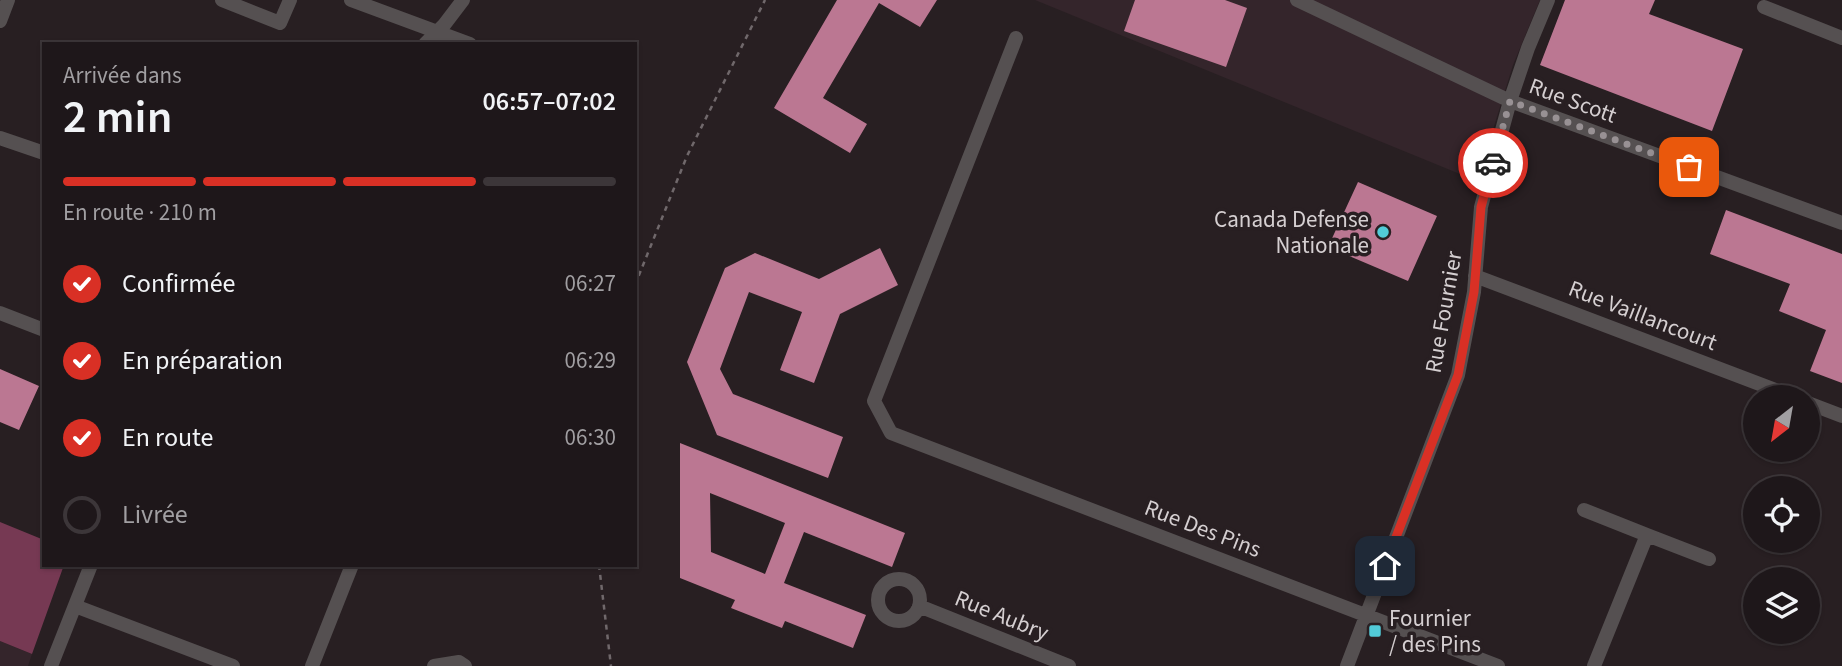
<!DOCTYPE html>
<html lang="fr">
<meta charset="utf-8">
<style>
:root{--surface:#1e171a;--page:#2b2427;--text:#f1f3f6;--muted:#a19fa2;--line:#3c3639;--accent:#d93025}
body{margin:0;font-family:"Source Sans 3",sans-serif;background:var(--page);color:var(--text);height:100vh;display:flex;flex-direction:column;font-size:26px;white-space:nowrap}
*{box-sizing:border-box;margin:0}
p{font-size:23px;color:var(--muted)}
.icon{flex:none;width:38px;height:38px;fill:none;stroke:currentColor;stroke-width:2;stroke-linecap:round;stroke-linejoin:round}
.map{position:relative;flex:1;overflow:hidden}
.details{position:absolute;left:42px;top:42px;width:595px;height:525px;display:flex;flex-direction:column;background:var(--surface);border-radius:0px;box-shadow:0 2px 5px #0004,0 0 0 2px var(--line)}
.details>*{flex:none}
.needle{width:46px;rotate:211deg}
.controls{position:absolute;left:1743px;top:385px;display:grid;gap:14px}
.controls a{display:grid;place-items:center;width:77px;height:77px;border-radius:50%;background:var(--surface);box-shadow:0 2px 5px #0004,0 0 0 2px var(--line);font-size:35px}
.pin{position:absolute;display:grid;place-items:center;width:60px;height:60px;color:#fff;margin:-30px;border-radius:14px;box-shadow:0 4px 10px #0006}
.courier{position:absolute;display:grid;place-items:center;width:70px;height:70px;margin:-35px;border:5px solid #d93025;border-radius:50%;background:#fff;color:#222;box-shadow:0 2px 9px #0007}
.headline em{font-style:normal;font-weight:600}
.headline div{display:flex;flex-direction:column-reverse}
.headline{display:flex;align-items:center;justify-content:space-between;height:119px;padding:0 21px}
h1{font-size:46px;font-weight:600;line-height:52px}
.bar{display:grid;grid-template-columns:repeat(4,1fr);gap:10px 7px;align-content:center;height:84px;padding:0 21px}
.bar i{height:9px;border-radius:5px;background:var(--line)}
.bar .active{background:var(--accent)}
.bar p{grid-column:span 4}
ol{padding:0 21px;list-style:none}
li{display:flex;align-items:center;gap:21px;height:77px}
li p{margin-inline-start:auto}
li .icon{padding:7px;border-radius:50%;background:var(--accent);color:#fff;stroke-width:4}
li:last-child{color:var(--muted)}
li i{width:38px;height:38px;border:4px solid var(--line);border-radius:50%}
.map>svg:first-child{display:block}
.built{fill:#34252b}
.forest{fill:#763953}
.building{fill:#bb7792;fill-rule:evenodd}
.lines{fill:none;stroke-linecap:round;stroke-linejoin:round}
.path{stroke:#70686b;stroke-width:2.5;stroke-dasharray:5 5;stroke-linecap:butt}
.minor{stroke:#555051;stroke-width:14}
.done{stroke:#989194;stroke-width:7;stroke-dasharray:0 12.6}
.route{stroke:#d93025;stroke-width:9}
.poi-dot{fill:#52cbd8;stroke:#281f22;stroke-width:2.5}
.labels{text-anchor:middle;stroke-width:7;stroke-linejoin:round;paint-order:stroke}
.street-label{font-size:23px;fill:#d5cfd1;stroke:#281f22}
.poi-label{font-size:23px;fill:#d5cfd1;stroke:#281f22;text-anchor:end}
</style>
<div class="map">
<svg width="1842" height="666" viewBox="0 0 1842 666">
<rect width="100%" height="100%" fill="#281f22"/>
<path class="built" d="M1035 0H1540L1513 65 1477 181Z
M0 641 32 654 28 666H0Z"/>
<path class="forest" d="M0 522 44 540V565H64L32 654 0 641Z"/>
<path class="building" d="M837 0H937L920 27 879 3 823 98 867 124 850 153 774 108Z
M1135 0H1225L1247 8 1226 67 1124 31Z
M1565 0H1655L1649 14 1743 49 1712 131 1540 65Z
M1358 182 1437 216 1408 281 1328 247Z
M1726 210 1842 254V383L1810 371 1826 330 1779 311 1790 284 1710 254Z
M880 248 898 285 840 314 814 383 780 370 802 312 749 292 720 369 733 394 843 437 828 478 717 435 687 362 725 268 755 253 819 279Z
M0 369 39 386 19 430 0 422Z
M680 443 905 533 892 567 804 532 784 583 866 615 853 648 785 621 782 628 731 608 735 600 680 578ZM710 493 785 523 765 574 711 552Z"/>
<g class="lines">
<path class="path" d="M635 285 687 156 765 0
M599 565 611 666"/>
<path class="minor" d="M222 0 280 23 290 0
M351 0 470 44
M1297 0 1510 101 1842 223
M1764 7 1842 38
M0 21 8 0
M1016 38 874 401 891 433 1498 666
M425 44 444 25 463 0
M0 138 44 153
M1475 276 1794 397
M0 313 44 330
M1808 403 1842 416
M1584 510 1647 535 1594 666
M1647 535 1709 559
M878 600a21 21 0 1 1 42 0a21 21 0 1 1-42 0Z
M75 606 233 666
M919 606 1069 666
M51 666 91 565
M312 666 352 565
M434 666 459 662 465 666
M1347 666 1458 375 1474 292 1481 207 1510 101 1528 48 1548 0"/>
</g>
<g class="lines">
<path class="done" d="M1493 163 1510 101 1689 167"/>
<path class="route" d="M1385 566 1458 375 1474 292 1481 207 1493 163"/>
</g>
<g class="poi-dot">
<circle cx="1383" cy="232" r="7"/>
<rect x="1368" y="624" width="14" height="14" rx="3.5"/>
</g>
<g class="labels">
<g class="street-label">
<text transform="translate(1573 100) rotate(20)" y="8">Rue Scott</text>
<text transform="translate(1443 312) rotate(-80)" y="8">Rue Fournier</text>
<text transform="translate(1643 315) rotate(21)" y="8">Rue Vaillancourt</text>
<text transform="translate(1203 528) rotate(21)" y="8">Rue Des Pins</text>
<text transform="translate(1002 615) rotate(22)" y="8">Rue Aubry</text>
</g>
<g class="poi-label">
<text x="1369" y="227">Canada Defense<tspan x="1369" dy="26">Nationale</tspan></text>
<text x="1389" y="626" text-anchor="start">Fournier<tspan x="1389" dy="26">/ des Pins</tspan></text>
</g>
</g>
</svg>
<div class="controls">
<a><svg class="needle" viewBox="-14 -14 28 28"><path d="M0-13l5 13h-10z" fill="#e53935"/><path d="M0 13l5-13h-10z" fill="#a19fa2"/></svg></a>
<a><svg class="icon" aria-label="locate" viewBox="0 0 24 24"><circle cx="12" cy="12" r="6"/><path d="M12 2v4M12 18v4M2 12h4M18 12h4"/></svg></a>
<a><svg class="icon" aria-label="layers" viewBox="0 0 24 24"><path d="M12 4l9 5-9 5-9-5zM3 14l9 5 9-5"/></svg></a>
</div>
<div class="pin" style="left:1689px;top:167px;background:#ea580c"><svg class="icon" aria-label="bag" viewBox="0 0 24 24"><path d="M5 8h14l-1 12H6zM9 8a3 3 0 0 1 6 0"/></svg></div>
<div class="pin" style="left:1385px;top:566px;background:#1f2937"><svg class="icon" aria-label="home" viewBox="0 0 24 24"><path d="M3 11l9-7 9 7M6 9v11h12V9"/></svg></div>
<div class="courier" style="left:1493px;top:163px"><svg class="icon" aria-label="car" viewBox="0 0 24 24"><path d="M5 17H2v-5l4-1 3-4h7l3 4 3 1v5h-3M9 17h6M6 11h13"/><circle cx="7" cy="17" r="2"/><circle cx="17" cy="17" r="2"/></svg></div>
<section class="details">
<div class="headline"><div><h1>2 min</h1><p>Arrivée dans</p></div><em>06:57–07:02</em></div>
<div class="bar"><i class="active"></i><i class="active"></i><i class="active"></i><i></i><p>En route · 210 m</p></div>
<ol>
<li><svg class="icon" aria-label="check" viewBox="0 0 24 24"><path d="M5 12l5 5 9-10"/></svg>Confirmée<p>06:27</p></li>
<li><svg class="icon" aria-label="check" viewBox="0 0 24 24"><path d="M5 12l5 5 9-10"/></svg>En préparation<p>06:29</p></li>
<li><svg class="icon" aria-label="check" viewBox="0 0 24 24"><path d="M5 12l5 5 9-10"/></svg>En route<p>06:30</p></li>
<li><i></i>Livrée</li>
</ol>
</section>
</div>
